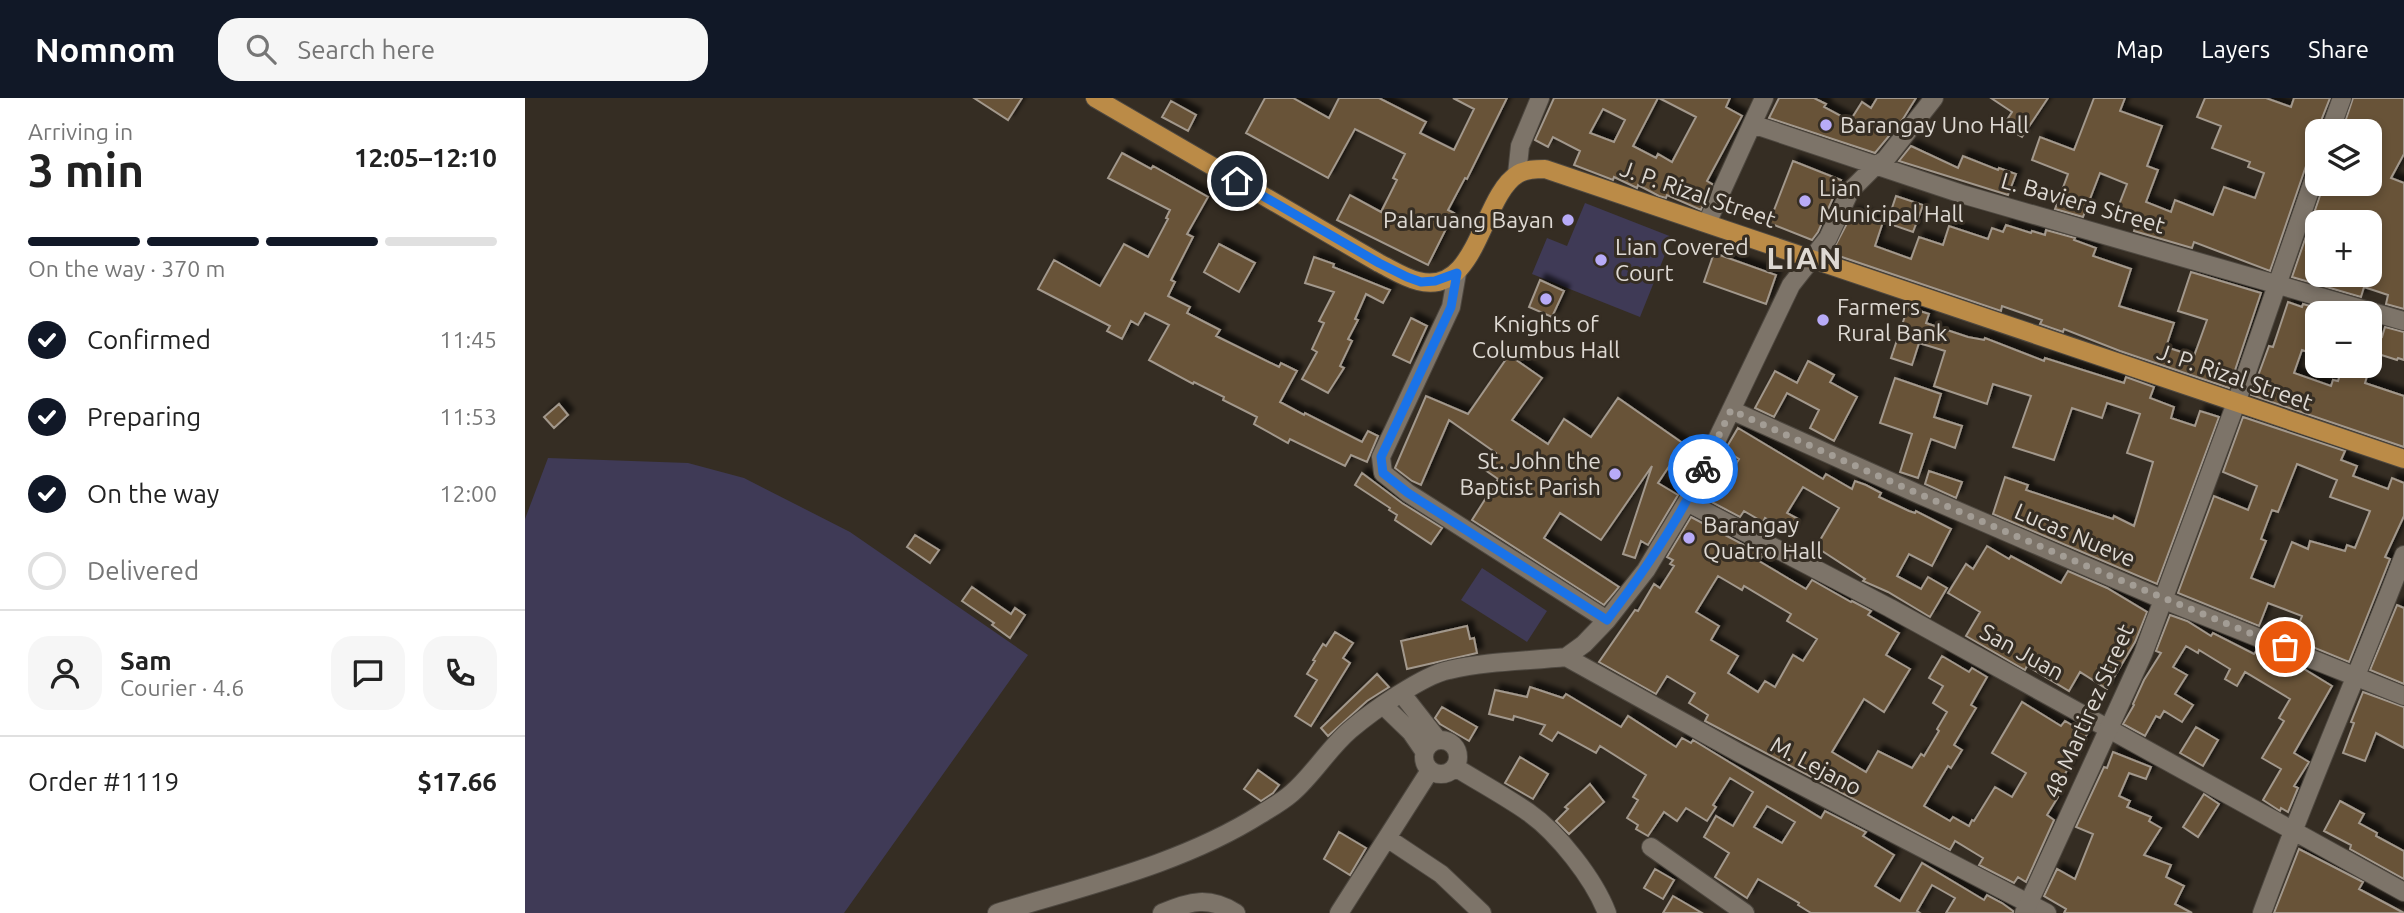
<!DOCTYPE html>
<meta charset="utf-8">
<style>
:root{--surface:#fff;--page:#f6f6f6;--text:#222;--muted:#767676;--line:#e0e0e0;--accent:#111827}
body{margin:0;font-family:Ubuntu,sans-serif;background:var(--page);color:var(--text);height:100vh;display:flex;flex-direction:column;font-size:26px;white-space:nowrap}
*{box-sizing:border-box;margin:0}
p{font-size:23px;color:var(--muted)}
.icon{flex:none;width:38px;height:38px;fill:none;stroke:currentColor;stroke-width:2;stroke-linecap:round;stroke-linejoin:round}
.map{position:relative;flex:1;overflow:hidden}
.panel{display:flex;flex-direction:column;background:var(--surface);width:525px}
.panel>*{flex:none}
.fabs{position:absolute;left:1780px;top:21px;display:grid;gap:14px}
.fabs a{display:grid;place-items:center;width:77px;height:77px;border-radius:14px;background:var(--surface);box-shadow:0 4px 10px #0003;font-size:35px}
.pin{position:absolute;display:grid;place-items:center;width:60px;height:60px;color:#fff;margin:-30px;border:4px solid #fff;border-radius:50%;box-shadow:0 2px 7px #0007}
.courier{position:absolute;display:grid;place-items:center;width:70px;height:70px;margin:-35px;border:5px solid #1a73e8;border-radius:50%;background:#fff;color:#222;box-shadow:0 2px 9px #0007}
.summary em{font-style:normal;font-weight:700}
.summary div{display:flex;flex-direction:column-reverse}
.summary{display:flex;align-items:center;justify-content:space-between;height:119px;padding:0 28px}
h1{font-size:46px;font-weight:700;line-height:52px}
.bar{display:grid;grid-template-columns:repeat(4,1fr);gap:10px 7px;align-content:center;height:84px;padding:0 28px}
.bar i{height:9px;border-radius:5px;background:var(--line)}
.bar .on{background:var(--accent)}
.bar p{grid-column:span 4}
.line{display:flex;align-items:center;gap:18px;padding:0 28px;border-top:2px solid var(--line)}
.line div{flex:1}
.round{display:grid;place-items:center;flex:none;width:74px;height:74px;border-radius:21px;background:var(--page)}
ol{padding:0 28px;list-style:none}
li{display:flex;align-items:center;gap:21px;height:77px}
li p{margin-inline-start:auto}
li .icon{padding:7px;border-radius:50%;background:var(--accent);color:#fff;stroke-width:4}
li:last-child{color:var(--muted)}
li i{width:38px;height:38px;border:4px solid var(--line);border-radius:50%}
header{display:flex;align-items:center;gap:42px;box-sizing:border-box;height:98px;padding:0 35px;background:var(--accent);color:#fff}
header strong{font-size:33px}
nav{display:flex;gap:38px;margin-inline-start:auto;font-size:24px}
.search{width:490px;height:63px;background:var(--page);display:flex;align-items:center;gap:18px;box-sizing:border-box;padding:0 24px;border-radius:21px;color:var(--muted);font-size:26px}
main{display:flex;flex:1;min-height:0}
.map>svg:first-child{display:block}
.green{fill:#3f3a56}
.building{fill:#685238;stroke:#a2988c;stroke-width:2;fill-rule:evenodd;filter:url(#shadow)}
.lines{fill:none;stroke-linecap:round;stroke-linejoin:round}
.minor-casing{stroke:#4e4840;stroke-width:20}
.tertiary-casing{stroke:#4e4840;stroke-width:20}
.primary-casing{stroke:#4e4840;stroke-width:20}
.minor{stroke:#7d7469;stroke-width:18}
.tertiary{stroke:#7d7469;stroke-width:18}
.primary{stroke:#bb8b47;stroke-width:18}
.done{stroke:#a39d95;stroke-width:7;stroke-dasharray:0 12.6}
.route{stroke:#1a73e8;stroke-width:9}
.poi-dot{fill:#b8abf7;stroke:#352d23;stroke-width:2.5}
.labels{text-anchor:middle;stroke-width:6;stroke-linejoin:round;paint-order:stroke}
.poi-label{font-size:23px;fill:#ded9d3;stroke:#352d23;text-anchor:start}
.street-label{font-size:23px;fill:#ded9d3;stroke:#352d23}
.district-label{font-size:30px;font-weight:bold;letter-spacing:2px;fill:#ded9d3;stroke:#352d23}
</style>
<header>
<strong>Nomnom</strong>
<div class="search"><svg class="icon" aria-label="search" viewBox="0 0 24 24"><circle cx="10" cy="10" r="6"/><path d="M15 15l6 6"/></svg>Search here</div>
<nav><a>Map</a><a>Layers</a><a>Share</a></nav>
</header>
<main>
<section class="panel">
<div class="summary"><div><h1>3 min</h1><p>Arriving in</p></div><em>12:05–12:10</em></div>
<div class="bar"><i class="on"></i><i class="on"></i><i class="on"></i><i></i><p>On the way · 370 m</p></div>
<ol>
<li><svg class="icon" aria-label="check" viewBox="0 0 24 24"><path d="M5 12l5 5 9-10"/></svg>Confirmed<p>11:45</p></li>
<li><svg class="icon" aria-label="check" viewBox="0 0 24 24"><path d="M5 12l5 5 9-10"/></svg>Preparing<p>11:53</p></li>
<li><svg class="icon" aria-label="check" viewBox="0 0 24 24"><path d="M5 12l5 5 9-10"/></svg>On the way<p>12:00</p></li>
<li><i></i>Delivered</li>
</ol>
<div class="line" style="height:126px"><a class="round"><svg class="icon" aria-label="person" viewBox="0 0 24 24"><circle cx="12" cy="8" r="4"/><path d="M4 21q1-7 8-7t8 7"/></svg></a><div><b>Sam</b><p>Courier · 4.6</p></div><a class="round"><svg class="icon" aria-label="chat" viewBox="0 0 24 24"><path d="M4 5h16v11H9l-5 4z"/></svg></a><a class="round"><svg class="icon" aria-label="phone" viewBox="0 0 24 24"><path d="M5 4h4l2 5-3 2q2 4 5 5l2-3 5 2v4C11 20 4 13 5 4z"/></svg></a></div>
<div class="line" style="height:91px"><div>Order #1119</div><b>$17.66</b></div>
</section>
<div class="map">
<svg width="1879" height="815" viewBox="0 0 1879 815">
<defs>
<filter id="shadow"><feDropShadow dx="5.5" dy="-5.5" stdDeviation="2" flood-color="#0009"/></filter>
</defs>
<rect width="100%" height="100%" fill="#352d23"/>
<path class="green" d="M1060 105 1147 139 1115 219 1007 176 1022 140 1042 148Z
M23 360 163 365 219 380 325 434 503 557 319 815H0V421Z
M957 470 1022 513 1002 544 936 502Z"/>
<path class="building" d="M449 0H497L483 22Z
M740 0H768L804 20 814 0H854L901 24 895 35 929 52 949 11 928 0H982L942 81 940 80 923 112 929 115 903 167 812 122 825 97 856 114 872 82 868 80 880 56 830 31 803 80 721 35Z
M1029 0H1133L1108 48 1131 60 1133 56 1147 64 1171 19 1134 0H1205L1201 9 1217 18 1182 83 1187 86 1176 112 1142 97 1141 100 1134 98 1113 87 1112 90 1089 79 1088 82 1049 67 1055 53 1028 39 1023 49 1010 42ZM1078 11 1100 22 1089 44 1065 35Z
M1254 0H1289L1301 6 1299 9 1325 23 1337 4 1346 10 1352 0H1391L1378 21 1350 55 1244 20Z
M1466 0H1523L1497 39 1478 28 1487 14Z
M1569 0H1600L1595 13 1637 28 1622 68 1633 72 1621 104 1646 114 1650 102 1688 117 1699 89 1730 100 1739 75 1723 69 1725 64 1687 50 1696 28 1672 19 1680 0H1741L1766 9 1769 0H1805L1792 33V56L1790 61 1781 68 1745 173 1669 144 1667 150 1609 133 1613 120 1592 112 1602 86 1575 75 1558 119 1530 111 1543 76 1507 62 1515 39 1549 52Z
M1828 0H1879V56L1866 80 1879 85V211L1861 206 1863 197 1839 189 1836 199 1767 179 1799 86H1828L1844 91V33H1817ZM1791 124H1844V177H1792V171L1786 169 1791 155 1781 152Z
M646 3 671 17 663 33 637 19Z
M1386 48 1433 70 1438 58 1473 72 1474 70 1491 76 1483 97 1374 63Z
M597 55 626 71 628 68 683 99 662 136 668 139 646 182 650 184 643 198 665 209 662 215 695 232 691 238 754 269 756 265 772 273 755 304 779 317 780 315 837 344 843 333 853 338 842 364 826 357 820 368 765 341 763 345 729 326 732 319 698 302 699 299 669 284 668 286 624 262 644 227 620 215 613 227 606 223 597 241 582 233 585 228 513 191 529 162 575 188 599 146 623 159 643 121 641 120 645 112 583 80Z
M1268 63 1316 82 1293 134 1287 142 1244 125Z
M1371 98 1398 107 1388 134 1362 125Z
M1328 114 1358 124 1350 148 1386 161 1394 139 1418 147 1424 128 1463 141 1467 130 1478 134 1481 127 1506 135 1507 133 1520 137 1521 132 1550 140 1549 142 1571 150 1568 158 1606 171 1594 208 1649 225 1641 249 1669 258 1682 222 1653 213 1666 174 1736 195 1704 290 1595 253 1539 231 1538 234 1515 226 1517 222 1477 208 1476 213 1311 157 1313 151 1309 150Z
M694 146 730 165 714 194 679 174Z
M1189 155 1251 177 1241 206 1179 184Z
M789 159 809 166 808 169 865 192 858 205 841 196 830 221 833 222 823 241 827 243 815 268 819 270 803 295 777 281 792 254 787 251 799 225 794 223 809 194 780 185Z
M1015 182 1039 193 1027 219 1004 209Z
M1763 204 1777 209 1778 206 1792 210V257L1777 252 1769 275 1806 288 1808 282 1813 283 1818 268H1845L1840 285 1879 298V349L1726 297 1744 248 1748 249Z
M1383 209 1404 216 1401 225 1443 239 1459 242 1460 240 1519 263 1520 260 1599 285 1601 279 1629 289 1625 300 1649 309 1646 320 1670 328 1675 313 1694 319 1632 486 1468 416 1480 379 1503 387 1501 392 1588 421 1589 418 1609 428 1628 364 1602 355 1615 316 1582 305 1577 320 1547 310 1529 362 1488 349 1506 298 1468 286 1462 306 1409 288 1420 253 1394 245 1387 267 1366 260Z
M886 220 902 228 885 265 868 257Z
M1860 229 1879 234V262L1873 260 1872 262 1844 253V235L1857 239Z
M984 257 1017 280 987 322 1023 346 1039 321 1066 339 1093 300 1159 346 1133 385 1153 397 1123 447 1116 443 1110 460 1098 456 1127 368 1076 442 1035 415 1019 440 1094 489 1079 507 947 422 973 381 960 372 971 355 924 322 896 387 887 383 870 370 901 298 943 316Z
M1283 263 1309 277 1305 284 1332 299 1309 343 1285 330 1294 312 1262 295 1249 319 1230 310 1250 273 1272 285Z
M1370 280 1416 296 1409 319 1437 328 1430 350 1406 341 1393 380 1375 374 1387 336 1355 325Z
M34 306 43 317 29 330 19 319Z
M1718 319 1820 353 1816 362 1832 368 1828 378 1863 391 1867 380 1879 385V418L1860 459 1865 461 1824 564 1768 541 1777 518 1743 505 1734 528 1653 495 1689 398 1723 412 1732 388 1698 374ZM1772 366 1812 382 1805 399 1845 413 1830 450 1822 447 1820 453 1785 443 1783 451 1767 444 1749 489 1726 480 1741 443 1736 441 1747 412 1753 414Z
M1213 330 1298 381 1301 376 1327 391 1330 383 1341 387 1356 395 1354 399 1384 413 1390 415 1391 413 1426 431 1407 468 1384 456 1372 478 1396 491 1403 479 1422 490 1405 519 1363 494 1338 483 1340 481 1291 449 1314 410 1278 389 1262 415 1273 421 1265 435 1240 420 1238 424 1219 413 1215 419 1177 399 1190 376 1201 382 1214 361 1200 352Z
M1404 373 1437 384 1431 400 1400 386Z
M837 375 877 405 917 430 906 446 870 422 872 417 864 412 865 410 830 387Z
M1166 419 1238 457 1234 463 1281 491 1287 482 1326 504 1327 503 1346 513 1343 517 1374 535 1361 557 1385 571 1359 614 1339 601 1307 654 1341 674 1353 653 1387 670 1396 656 1399 658 1414 633 1412 631 1422 614 1408 605 1418 588 1404 580 1417 558 1444 574 1447 570 1462 579 1446 607 1451 610 1429 647 1437 652 1426 670 1423 668 1399 708 1425 723 1428 719 1444 728 1447 722 1449 723 1470 689 1487 699 1501 675 1467 655 1497 604 1536 628 1540 623 1562 636 1529 696 1533 699 1522 717 1529 722 1501 784 1493 779 1489 785 1454 767 1458 760 1430 743 1425 752 1180 623 1183 617 1164 605 1170 595 1142 578 1131 596 1074 564 1110 512 1113 513 1129 486 1135 490 1149 468 1145 466 1148 462 1142 459ZM1193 478 1217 492 1219 488 1266 516 1262 523 1292 541 1278 563 1268 557 1250 589 1240 583 1233 594 1203 575 1213 558 1186 542 1194 528 1171 514Z
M390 437 414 452 405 465 382 449Z
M1462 448 1484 461 1486 458 1536 485 1543 473 1582 490 1622 514 1610 544 1582 591 1555 574 1544 593 1502 568 1500 572 1441 538 1455 514 1423 495 1441 466 1448 471Z
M447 489 486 516 490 510 500 517 485 540 467 527 469 525 437 503Z
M1872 507 1879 510V586L1845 572Z
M1645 517 1662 523 1686 538 1688 535 1729 556 1732 552 1759 565 1760 563 1774 568 1807 588 1769 655 1784 664 1769 688 1773 690 1763 714 1756 710 1755 713 1738 702 1756 671 1737 660 1759 623 1754 620 1765 601 1720 574 1712 588 1700 581 1705 571 1674 552 1673 555 1661 548 1648 569 1662 577 1650 596 1668 607 1657 624 1639 613 1635 620 1631 618 1620 638 1598 626 1609 607 1608 606 1619 582 1636 555 1631 553Z
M942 528 945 541 949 540 952 555 882 571 876 543Z
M810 534 828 545 818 560 825 565 786 628 770 618 792 582 782 576 790 563 788 562 798 546 801 548Z
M852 576 864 589 842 603 803 638 796 630Z
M1005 589 1038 600 1041 596 1096 629 1103 618 1151 649 1157 640 1166 645 1168 642 1296 720 1300 713 1341 734 1338 738 1369 757 1350 788 1375 803 1397 765 1459 802 1462 797 1477 805 1488 813V815H1421L1430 800 1407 787 1392 813 1395 815H1286L1273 807 1274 805 1233 781 1222 800 1190 779 1204 755 1179 739 1191 718 1208 728 1228 694 1205 680 1188 707 1191 709 1182 723 1161 710 1152 723 1139 714 1123 738 1111 731 1113 727 1102 720 1113 702 1108 699 1121 677 1075 648 1071 655 1033 634 1027 643 1015 636 1020 627 989 618 988 622 964 616 970 592 1002 599ZM1242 708 1270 724 1257 745 1229 729Z
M1838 594 1879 609V650L1851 635 1840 663 1818 655 1829 625 1826 624Z
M917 609 952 629 944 643 915 626 910 620Z
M1671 629 1693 642 1678 668 1655 655Z
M1588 654 1626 669 1621 681 1604 675 1594 698 1605 703 1602 709 1626 719 1624 723 1636 730 1619 757 1646 767 1641 779 1659 788 1650 806 1667 815H1539L1541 811 1519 798 1532 771 1550 781 1568 736 1551 729 1579 669 1582 670Z
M995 659 1023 676 1008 701 980 685Z
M733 672 754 687 748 695 736 703 719 691Z
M1065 686 1079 704 1044 736 1031 723 1043 711 1040 709Z
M1679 696 1694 706 1673 739 1658 729Z
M1815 703 1839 716 1834 725 1852 735 1851 738 1879 753V781L1825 751 1826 747 1799 733Z
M814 734 841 750 825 777 799 761Z
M1774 751 1838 784 1834 791 1879 815H1749Z
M1130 771 1149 782 1138 801 1119 790Z
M1148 798 1177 815H1138Z"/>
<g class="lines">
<defs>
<path id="minor" d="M1227 26 1440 97 1879 223
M1805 33 1817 0
M992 76 995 48 1015 0
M1182 125 1239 0
M932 175 926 209 856 359 858 375 883 395 1082 522
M1711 305 1792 72
M1206 312 1398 398 1639 502 1879 598
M1162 404 1365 510 1879 794
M1041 559 1059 546 1082 522 1121 472 1162 404 1266 187 1303 140 1325 93 1350 68 1360 62 1409 0
M1041 559 1216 656 1522 815
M877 596 913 642
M858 607 886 634 899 653
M899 659a17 17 0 1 1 34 0a17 17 0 1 1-34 0Z
M930 669C954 684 980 698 1003 714 1033 735 1069 781 1082 815
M862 740 916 776 957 815
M1126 749 1220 815
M472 815C560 788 657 766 736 716 746 710 758 703 767 695 788 677 803 651 825 632 846 614 898 577 924 572 962 563 1002 563 1041 559
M637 815C665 803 684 798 711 815
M814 815 904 674
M1737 815C1781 694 1833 577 1879 457"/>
<path id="tertiary" d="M1499 815 1618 556 1711 305"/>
<path id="primary" d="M570 0 854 165C866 171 880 180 893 183 953 199 956 98 993 76 1001 71 1011 71 1020 71L1879 361"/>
</defs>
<use href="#minor" class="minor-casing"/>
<use href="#tertiary" class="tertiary-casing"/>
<use href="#primary" class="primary-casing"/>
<use href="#minor" class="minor"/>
<use href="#tertiary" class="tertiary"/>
<use href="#primary" class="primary"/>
</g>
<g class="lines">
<path class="done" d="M1178 371 1206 312C1389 395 1573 475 1760 549"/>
<path class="route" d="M712 83 854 165 882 179 896 184 910 183 932 175 926 209 856 359 858 375 883 395 1082 522C1119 474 1152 425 1178 371"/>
</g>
<g class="poi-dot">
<circle cx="1301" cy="27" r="7"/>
<circle cx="1280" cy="103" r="7"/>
<circle cx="1043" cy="122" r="7"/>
<circle cx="1076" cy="162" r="7"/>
<circle cx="1021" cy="201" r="7"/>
<circle cx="1298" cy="222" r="7"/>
<circle cx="1090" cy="376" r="7"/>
<circle cx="1164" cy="440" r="7"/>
</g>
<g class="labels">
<g class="poi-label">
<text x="1315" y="35">Barangay Uno Hall</text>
<text x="1294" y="98">Lian<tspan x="1294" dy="26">Municipal Hall</tspan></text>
<text x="1029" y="130" text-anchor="end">Palaruang Bayan</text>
<text x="1090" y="157">Lian Covered<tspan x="1090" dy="26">Court</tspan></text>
<text x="1312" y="217">Farmers<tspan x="1312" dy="26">Rural Bank</tspan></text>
<text x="1021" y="234" text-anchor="middle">Knights of<tspan x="1021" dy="26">Columbus Hall</tspan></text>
<text x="1076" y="371" text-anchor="end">St. John the<tspan x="1076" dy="26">Baptist Parish</tspan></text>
<text x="1178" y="435">Barangay<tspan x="1178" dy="26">Quatro Hall</tspan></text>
</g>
<g class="street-label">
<text transform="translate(1173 96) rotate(19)" y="8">J. P. Rizal Street</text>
<text transform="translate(1558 105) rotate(16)" y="8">L. Baviera Street</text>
<text transform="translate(1710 279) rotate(19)" y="8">J. P. Rizal Street</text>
<text transform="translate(1550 437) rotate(23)" y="8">Lucas Nueve</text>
<text transform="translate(1497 554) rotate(29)" y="8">San Juan</text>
<text transform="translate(1564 613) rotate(-66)" y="8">48 Martirez Street</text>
<text transform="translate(1291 668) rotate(28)" y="8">M. Lejano</text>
</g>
<g class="district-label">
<text x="1280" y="171">LIAN</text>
</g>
</g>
</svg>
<div class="fabs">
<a><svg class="icon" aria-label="layers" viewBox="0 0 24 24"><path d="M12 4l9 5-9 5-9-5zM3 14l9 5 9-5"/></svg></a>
<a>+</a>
<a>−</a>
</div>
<div class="pin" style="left:1760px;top:549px;background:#ea580c"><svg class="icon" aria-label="bag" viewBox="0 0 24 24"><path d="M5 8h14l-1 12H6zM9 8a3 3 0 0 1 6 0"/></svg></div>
<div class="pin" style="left:712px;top:83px;background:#1f2937"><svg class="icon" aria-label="home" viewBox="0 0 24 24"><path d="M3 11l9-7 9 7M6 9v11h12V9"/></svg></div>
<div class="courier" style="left:1178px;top:371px"><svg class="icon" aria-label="bike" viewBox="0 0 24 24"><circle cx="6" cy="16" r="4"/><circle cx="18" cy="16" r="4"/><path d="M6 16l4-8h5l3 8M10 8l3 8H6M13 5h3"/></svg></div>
</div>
</main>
